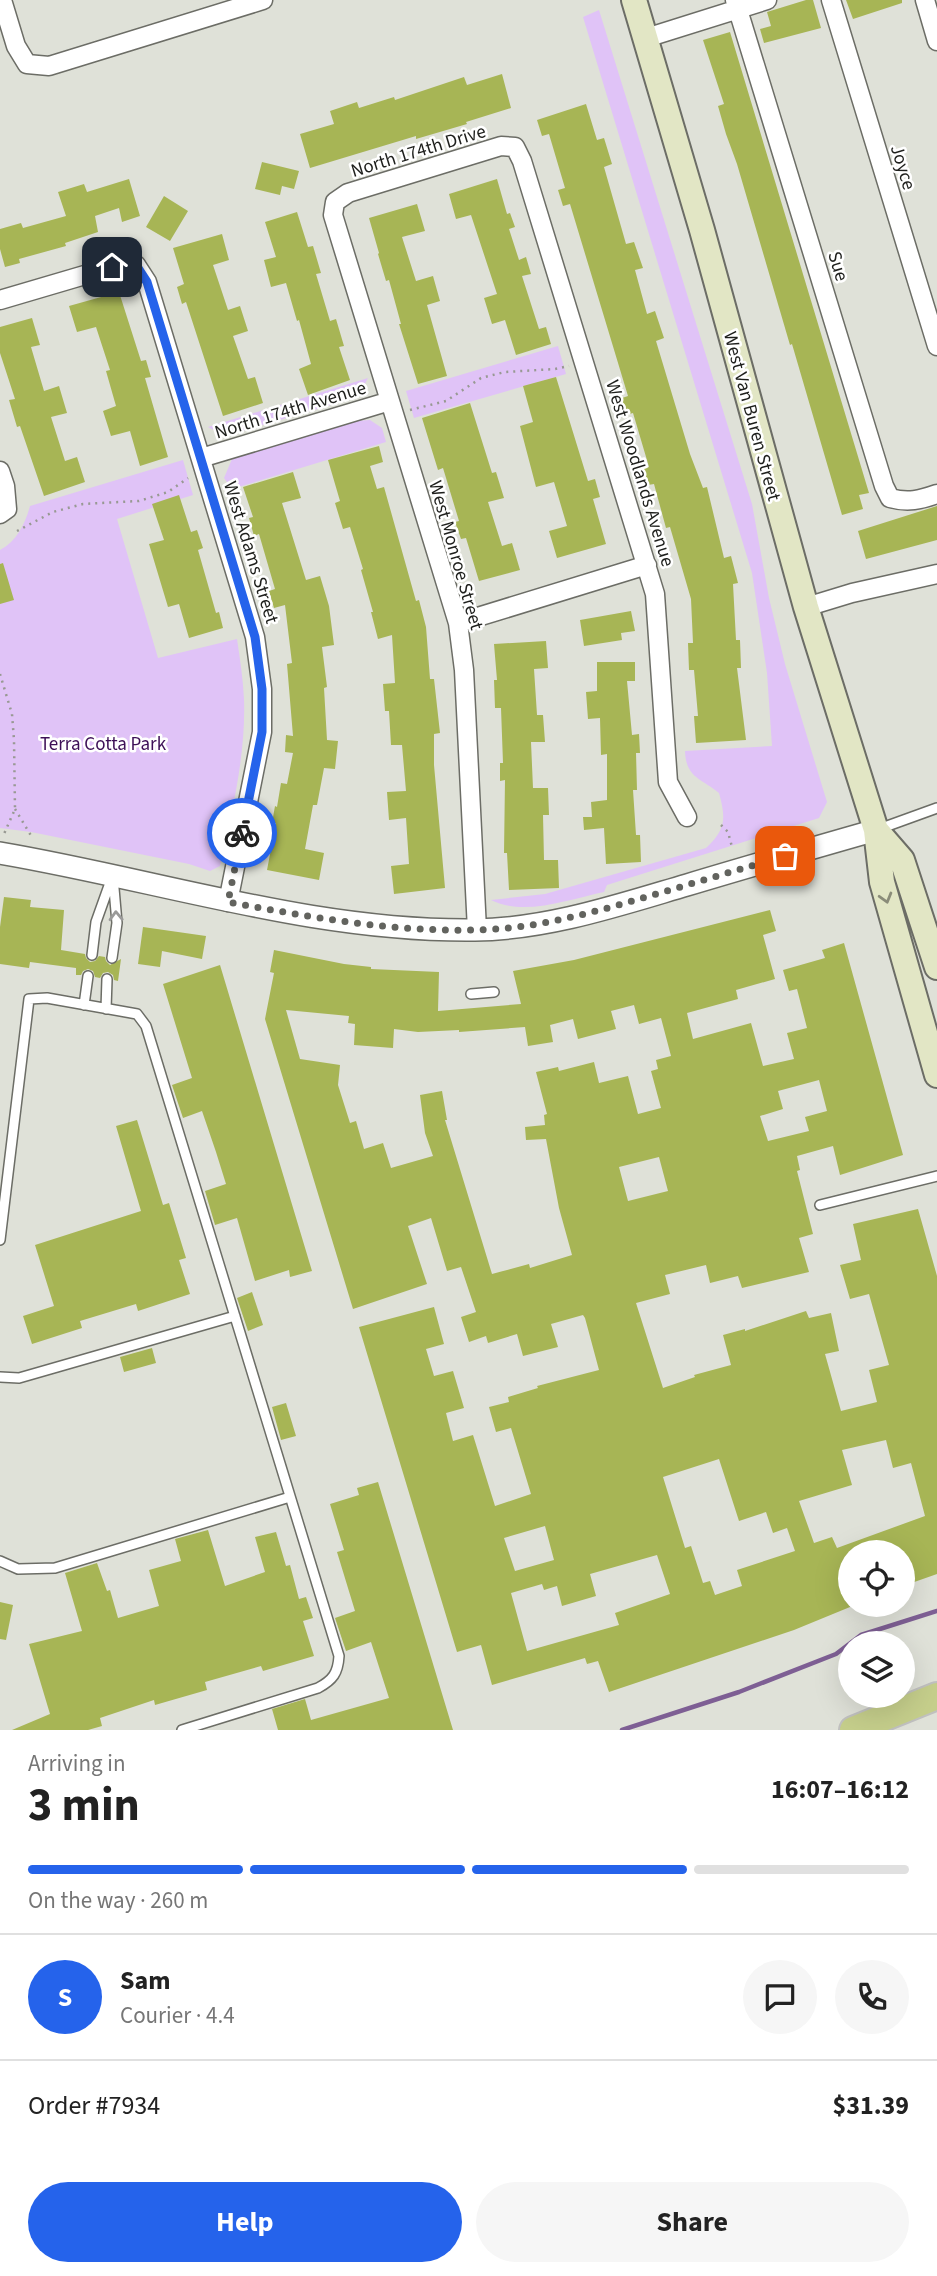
<!DOCTYPE html>
<meta charset="utf-8">
<style>
:root{--surface:#fff;--page:#f6f6f6;--text:#222;--muted:#767676;--line:#e0e0e0;--accent:#2563eb}
body{margin:0;font-family:"Source Sans 3",sans-serif;background:var(--page);color:var(--text);height:100vh;display:flex;flex-direction:column;font-size:26px;white-space:nowrap}
*{box-sizing:border-box;margin:0}
p{font-size:23px;color:var(--muted)}
.icon{flex:none;width:38px;height:38px;fill:none;stroke:currentColor;stroke-width:2;stroke-linecap:round;stroke-linejoin:round}
.map{position:relative;height:1730px;overflow:hidden}
.details{display:flex;flex-direction:column;background:var(--surface);flex:1}
.details>*{flex:none}
.tools{position:absolute;left:838px;top:1540px;display:grid;gap:14px}
.tools a{display:grid;place-items:center;width:77px;height:77px;border-radius:50%;background:var(--surface);box-shadow:0 7px 28px #0002;font-size:35px}
.pin{position:absolute;display:grid;place-items:center;width:60px;height:60px;color:#fff;margin:-30px;border-radius:14px;box-shadow:0 4px 10px #0006}
.courier{position:absolute;display:grid;place-items:center;width:70px;height:70px;margin:-35px;border:5px solid #2563eb;border-radius:50%;background:#fff;color:#222;box-shadow:0 2px 9px #0007}
.summary em{font-style:normal;font-weight:700}
.summary div{display:flex;flex-direction:column-reverse}
.summary{display:flex;align-items:center;justify-content:space-between;height:119px;padding:0 28px}
h1{font-size:46px;font-weight:700;line-height:52px}
.bar{display:grid;grid-template-columns:repeat(4,1fr);gap:10px 7px;align-content:center;height:84px;padding:0 28px}
.bar i{height:9px;border-radius:5px;background:var(--line)}
.bar .current{background:var(--accent)}
.bar p{grid-column:span 4}
.line{display:flex;align-items:center;gap:18px;padding:0 28px;border-top:2px solid var(--line)}
.line div{flex:1}
.round{display:grid;place-items:center;flex:none;width:74px;height:74px;border-radius:37px;background:var(--page)}
.cta{display:flex;gap:14px;margin-top:auto;padding:14px 28px}
.cta a{flex:1;height:80px;border-radius:42px;background:var(--accent);color:#fff;font-size:28px;font-weight:700;line-height:80px;text-align:center}
.cta a+a{background:var(--page);color:var(--text)}
.map>svg:first-child{display:block}
.green{fill:#e0c3f7}
.lines{fill:none;stroke-linecap:round;stroke-linejoin:round}
.stream{stroke:#7e5f94;stroke-width:4.5}
.building{fill:#a7b555;fill-rule:evenodd}
.service-casing{stroke:#6c6d66;stroke-width:12}
.minor-casing{stroke:#6c6d66;stroke-width:21}
.tertiary-casing{stroke:#6c6d66;stroke-width:24}
.secondary-casing{stroke:#6c6d66;stroke-width:28}
.primary-casing{stroke:#c0c0bf;stroke-width:30}
.path{stroke:#989993;stroke-width:2.5;stroke-dasharray:2 5;stroke-linecap:butt}
.service{stroke:#fff;stroke-width:9}
.minor{stroke:#fff;stroke-width:18}
.tertiary{stroke:#fff;stroke-width:21}
.secondary{stroke:#e2e6c5;stroke-width:24}
.primary{stroke:#c5ce8b;stroke-width:26}
.oneway{stroke:#8a8c79}
.oneway2{stroke:#9a9a99}
.done{stroke:#62635e;stroke-width:7;stroke-dasharray:0 12.6}
.route{stroke:#2563eb;stroke-width:9}
.labels{text-anchor:middle;stroke-width:5;stroke-linejoin:round;paint-order:stroke}
.street-label{font-size:19px;fill:#1e1f1c;stroke:#fff}
.park-label{font-size:19px;fill:#3d1057;stroke:#fff}
</style>
<div class="map">
<svg width="937" height="1730" viewBox="0 0 937 1730">
<rect width="100%" height="100%" fill="#dfe1d8"/>
<path class="green" d="M599 10 752 504 769 598 785 664 827 802 819 818 607 885 604 892C570 899 524 917 491 900L545 894 706 848C726 829 726 819 719 793 701 778 686 778 685 751L772 746 767 673 752 573 583 17Z
M558 346 566 374 414 418 406 391Z
M368 378 358 397 225 436 208 427Z
M370 420 382 428 386 442 232 489 224 478 232 459 355 421Z
M183 460 193 495 117 519 158 658 237 639C240 659 243 679 244 699 246 755 232 812 220 866L210 871 189 864 31 832 0 828V550C17 541 25 524 30 506Z"/>
<g class="lines">
<path class="stream" d="M622 1730 739 1692 836 1654 861 1635 937 1611"/>
</g>
<path class="building" d="M806 0H813L821 28 764 43 760 29 771 26 767 12Z
M846 0H902V3L853 19Z
M730 32 869 493 859 495 863 509 842 515 792 344 790 345 737 164 726 134 718 106 724 104 703 40Z
M502 74 511 108 466 122 467 124 416 139V136L310 168 300 134 334 124 330 111 357 102 359 108 394 97 395 100 464 77 467 85Z
M586 104 597 140 604 138 612 164 604 167 626 244 634 242 643 268 635 270 647 314 655 311 664 338 656 341 690 454 703 488 707 487 724 558 731 556 738 583 733 584 736 640H740L741 668H737L746 740 696 743 694 716H698L694 670H689L688 643H693L691 599 670 527 666 528 654 484 648 485 643 469 649 467 633 413 626 415 622 398 628 396 570 204 563 206 558 190 565 188 549 134 542 136 537 120Z
M262 162 299 171 294 189 282 186 280 195 255 189Z
M129 179 140 216 122 222 119 208 95 216 98 232 65 243 66 246 19 259 20 263 5 267 0 249V229L21 223 23 228 66 216 58 192 84 184 87 192Z
M497 179 507 214 510 213 515 227 509 229 519 260 526 257 531 274 522 276 539 329 546 327 551 344 516 355 505 320 492 324 484 298 497 294 471 215 456 219 449 194Z
M164 196 188 211 170 241 146 227Z
M417 204 425 231 402 237 416 281 433 276 440 301 427 305 447 376 418 384 399 324H401L389 280 386 281 378 254 379 253 369 218Z
M297 212 308 247 313 246 321 273 316 274 330 321 336 319 344 346 339 347 350 380 308 395 299 369 311 364 299 320 297 321 286 283 271 287 264 260 276 257 265 222Z
M222 234 229 260 213 265 228 310 240 306 248 331 233 336 248 379 255 377 263 403 223 416 186 302 182 304 177 287 184 284 173 248Z
M119 292 141 361 146 360 151 377 145 378 168 457 140 466 130 431 111 436 103 411 116 406 106 371 110 370 96 327 77 332 69 306Z
M32 318 40 345 31 347 44 391 59 386 67 413 51 417 65 461 77 457 85 482 44 496 20 426 17 427 9 400 15 399 0 353V327Z
M556 377 588 481 595 479 600 497 593 499 606 544 557 558 549 531 567 526 554 482 536 487 520 426 533 422 523 386Z
M470 403 492 473 496 472 504 498 488 502 502 546 512 543 520 570 479 581 466 538 461 539 455 522 459 521 443 468 438 470 422 418Z
M379 446 383 462 370 466 377 489 384 487 416 601 419 600 426 627 430 679H434L440 733 434 734V765L445 888 394 894 391 866 409 864 406 818 389 820 387 792 406 791 402 745H391L389 711H385L383 684 395 683 392 635 378 639 371 612H373L361 570 363 569 350 527 343 529 335 503 340 501 328 460Z
M293 472 301 498 282 503 306 580 320 576 329 606 334 645 322 647 327 687 324 688 327 740 338 741 335 769 324 768 317 805H313L305 849 324 853 319 880 267 870 276 823H272L275 806 277 807 281 783 287 784 293 753 285 752 286 735 293 736 287 664 292 663 285 605 274 608 269 591 275 589 259 534 254 536 249 518 253 517 243 487Z
M179 495 191 532 197 530 203 548 198 550 216 613 219 612 223 628 189 638 179 604 168 607 149 544 164 540 152 504Z
M937 506V540L866 559 858 531Z
M3 563 14 600 0 604V564Z
M631 611 635 631 621 633 622 640 584 646 580 620Z
M546 641 548 668 534 669 537 715H543L545 742H531L533 788H548L549 815H543L544 860H558L559 888 509 890 507 853H504L505 780 500 781V763H503L501 708H495L494 680H497L494 644Z
M597 662H635V681H627L632 735 639 734 640 753H636L637 790H633L636 835H640L641 862 606 864 604 828 584 830 583 817H592L591 802 607 800V754L601 755 600 718 588 719 586 692 597 691Z
M4 897 31 900 30 907 64 910 61 950 85 954 86 958 90 962 95 961 99 956 105 957 106 961 110 965 121 959 118 981 114 980 113 975 108 972 103 973 100 978 95 977 93 971 88 969 83 971 81 975H76V968L30 962 29 968 0 964V927Z
M770 910 776 931 763 935 775 979 736 990 738 999 687 1013 693 1039 751 1023 763 1066 794 1059 787 1033 807 1028 797 989 789 991 783 970 825 958 822 950 844 943 903 1155 840 1175 833 1146 797 1156 800 1170 797 1171 813 1234 799 1238 809 1272 742 1288 738 1276 710 1283 706 1265 665 1275 670 1294 636 1303 663 1388 695 1377 694 1375 731 1365 723 1335 745 1329V1331L806 1311 809 1318 831 1313 839 1351 825 1354 841 1411 877 1402 869 1370 889 1365 869 1294 850 1299 840 1265 861 1260 853 1224 918 1209 937 1276V1574L903 1586V1552H850V1607L794 1630 609 1692 598 1661 587 1664 585 1658 492 1685 481 1645 457 1652 359 1327 434 1307 444 1344 426 1349 434 1376 453 1371 464 1408 446 1413 453 1441 473 1435 495 1506 531 1494 511 1428 496 1432 489 1407 509 1402 508 1397 538 1388 537 1386 599 1370 585 1318 583 1315 551 1324 558 1347 523 1356 517 1334 488 1343 486 1336 469 1342 461 1317 476 1312 461 1267 447 1271 431 1218 408 1226 427 1284 353 1309 265 1019 274 973 270 972 274 950 344 964 371 967V969L439 972 438 1011 521 1004 513 971 574 960ZM634 1005 639 1024 661 1018 671 1056 656 1060 658 1069 651 1071 661 1108 638 1114 628 1076 599 1083 594 1062 559 1071 558 1067 536 1072 547 1114 544 1115 545 1125 525 1127 526 1140 546 1139 559 1208 572 1255 530 1268 529 1264 492 1274 445 1120H447L442 1091 420 1095 425 1133 433 1156 391 1168 383 1143 364 1149 356 1121 350 1123 338 1085 340 1065 300 1059 286 1010 349 1016 348 1023 355 1024 354 1045 393 1048 394 1029 418 1032 459 1030V1032L525 1027 528 1046 553 1042 550 1025 573 1019 578 1039 616 1029 611 1011ZM819 1080 827 1111 805 1117 809 1131 768 1141 760 1116 783 1109 778 1091ZM659 1157 668 1191 628 1201 619 1167ZM886 1440 893 1468 911 1463 925 1516 837 1548 832 1537 814 1543 799 1501 852 1485 842 1450ZM719 1459 739 1521 766 1512 773 1533 787 1528 795 1551 737 1570 742 1586 715 1595 710 1581 703 1583 691 1546 685 1548 663 1477ZM545 1526 554 1560 515 1571 504 1538ZM657 1555 670 1594 615 1613 619 1625 527 1651 511 1593 542 1584 544 1590 557 1586 562 1606 596 1596 590 1574Z
M143 927 206 936 202 959 162 951 160 967 138 964Z
M220 965 312 1271 290 1277 289 1270 255 1281 237 1218 215 1225 205 1191 226 1184 216 1152 202 1111 183 1118 172 1085 192 1078 163 984Z
M137 1120 163 1205 169 1203 186 1258 179 1260 190 1294 138 1311 136 1304 80 1321 82 1328 32 1344 23 1316 54 1306 35 1245 141 1211 116 1126Z
M252 1292 263 1325 248 1331 237 1298Z
M152 1348 156 1363 124 1372 120 1357Z
M286 1403 296 1436 281 1440 272 1407Z
M378 1482 453 1730H278L272 1709 305 1699 311 1720 389 1698 371 1642 346 1651 335 1618 355 1611 337 1552 344 1550 330 1504 359 1495 357 1488Z
M208 1530 225 1586 265 1572 255 1537 276 1532 286 1566 290 1565 299 1599 306 1597 313 1618 303 1621 314 1656 263 1671 261 1666 205 1682 207 1690 155 1705 154 1700 100 1718 102 1726 88 1730H12L50 1714 29 1644 82 1631 65 1573 97 1563 107 1591 110 1590 118 1618 159 1606 149 1570 181 1561 175 1539Z
M0 1602 13 1605 6 1640 0 1639Z"/>
<g class="lines">
<defs>
<path id="service" d="M879 829 937 808
M92 955 96 922 111 880
M112 958 117 923 113 877
M471 994 494 992
M84 1005 88 976
M106 1009 107 979
M820 1205 937 1176
M0 1240 29 999 47 998 137 1014 146 1026 339 1656C338 1673 333 1680 318 1688L182 1730
M0 1377 19 1378 235 1316
M0 1561 18 1569 55 1568 290 1497"/>
<path id="minor" d="M2 0 16 46 27 64 49 66 263 0
M735 0 884 486 890 498C908 503 920 500 937 494
M831 0 937 346
M925 0 937 41
M646 38 767 0
M0 300 112 267 136 265 147 282 255 637 262 689V732L228 902
M201 458 390 401
M0 471 5 486 7 509 0 514
M806 607 852 593 937 574
M458 623 647 565
M477 930 464 670 458 623 333 215 335 202 348 193 501 146 515 147 522 161 655 594 668 782 687 817"/>
<path id="tertiary" d="M0 853C159 880 313 932 475 930 548 929 619 905 687 885 750 866 813 848 876 830"/>
<path id="secondary" d="M634 0 702 230 806 607 876 830 882 882 937 1075
M876 830 902 860 937 967"/>
<path id="primary" d="M853 1730 937 1696"/>
</defs>
<use href="#service" class="service-casing"/>
<use href="#minor" class="minor-casing"/>
<use href="#tertiary" class="tertiary-casing"/>
<use href="#secondary" class="secondary-casing"/>
<use href="#primary" class="primary-casing"/>
<path class="path" d="M410 410 446 401 481 378 505 372 555 369 569 366
M17 531 53 512 83 504 139 501 168 492 188 478
M0 674 12 714 14 740 15 809 4 834
M15 809 33 839
M721 825 728 832 732 847"/>
<use href="#service" class="service"/>
<use href="#minor" class="minor"/>
<use href="#tertiary" class="tertiary"/>
<use href="#secondary" class="secondary"/>
<use href="#primary" class="primary"/>
</g>
<defs><path id="oneway-chevron" d="M-2-3.5L2.5 0L-2 3.5" fill="none" stroke-width="1.6" stroke-linecap="round" stroke-linejoin="round" transform="scale(1.75)"/></defs>
<use class="oneway" href="#oneway-chevron" transform="translate(886 898) rotate(74)"/>
<use class="oneway2" href="#oneway-chevron" transform="translate(116 916) rotate(-92)"/>
<g class="lines">
<path class="done" d="M242 833 228 902C310 917 392 932 476 930 536 929 595 912 653 895 697 882 741 869 785 856"/>
<path class="route" d="M112 267 136 265 147 282 255 637 262 689V732L242 833"/>
</g>
<g class="labels">
<g class="street-label">
<text transform="translate(418 150) rotate(-17)" y="7">North 174th Drive</text>
<text transform="translate(904 167) rotate(73)" y="7">Joyce</text>
<text transform="translate(839 266) rotate(73)" y="7">Sue</text>
<text transform="translate(290 409) rotate(-17)" y="7">North 174th Avenue</text>
<text transform="translate(753 416) rotate(75)" y="7">West Van Buren Street</text>
<text transform="translate(641 473) rotate(73)" y="7">West Woodlands Avenue</text>
<text transform="translate(252 552) rotate(73)" y="7">West Adams Street</text>
<text transform="translate(457 555) rotate(74)" y="7">West Monroe Street</text>
</g>
<g class="park-label">
<text x="103" y="750">Terra Cotta Park</text>
</g>
</g>
</svg>
<div class="tools">
<a><svg class="icon" aria-label="locate" viewBox="0 0 24 24"><circle cx="12" cy="12" r="6"/><path d="M12 2v4M12 18v4M2 12h4M18 12h4"/></svg></a>
<a><svg class="icon" aria-label="layers" viewBox="0 0 24 24"><path d="M12 4l9 5-9 5-9-5zM3 14l9 5 9-5"/></svg></a>
</div>
<div class="pin" style="left:785px;top:856px;background:#ea580c"><svg class="icon" aria-label="bag" viewBox="0 0 24 24"><path d="M5 8h14l-1 12H6zM9 8a3 3 0 0 1 6 0"/></svg></div>
<div class="pin" style="left:112px;top:267px;background:#1f2937"><svg class="icon" aria-label="home" viewBox="0 0 24 24"><path d="M3 11l9-7 9 7M6 9v11h12V9"/></svg></div>
<div class="courier" style="left:242px;top:833px"><svg class="icon" aria-label="bike" viewBox="0 0 24 24"><circle cx="6" cy="16" r="4"/><circle cx="18" cy="16" r="4"/><path d="M6 16l4-8h5l3 8M10 8l3 8H6M13 5h3"/></svg></div>
</div>
<section class="details">
<div class="summary"><div><h1>3 min</h1><p>Arriving in</p></div><em>16:07–16:12</em></div>
<div class="bar"><i class="current"></i><i class="current"></i><i class="current"></i><i></i><p>On the way · 260 m</p></div>
<div class="line" style="height:126px"><b class="round" style="background:var(--accent);color:#fff">S</b><div><b>Sam</b><p>Courier · 4.4</p></div><a class="round"><svg class="icon" aria-label="chat" viewBox="0 0 24 24"><path d="M4 5h16v11H9l-5 4z"/></svg></a><a class="round"><svg class="icon" aria-label="phone" viewBox="0 0 24 24"><path d="M5 4h4l2 5-3 2q2 4 5 5l2-3 5 2v4C11 20 4 13 5 4z"/></svg></a></div>
<div class="line" style="height:91px"><div>Order #7934</div><b>$31.39</b></div>
<div class="cta"><a>Help</a><a>Share</a></div>
</section>
